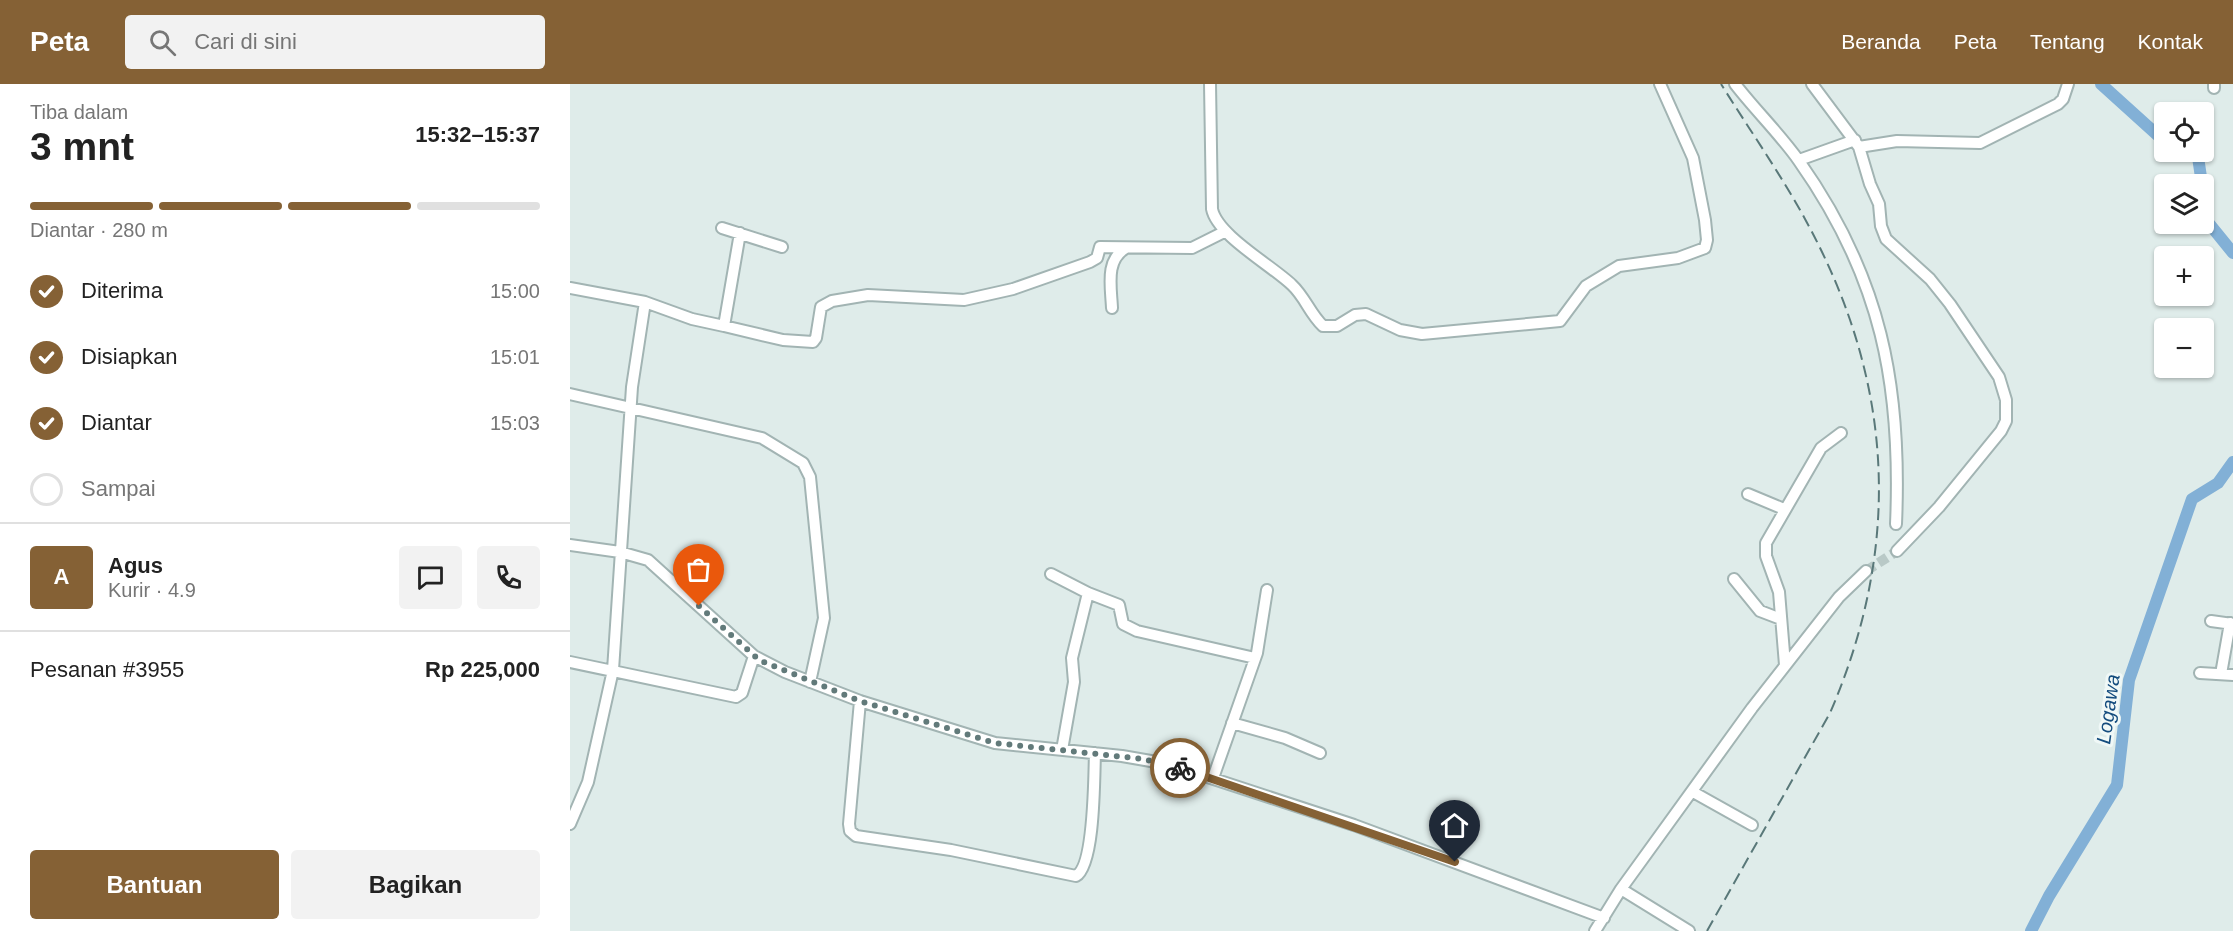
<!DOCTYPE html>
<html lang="id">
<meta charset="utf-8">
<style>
:root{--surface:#fff;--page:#f2f2f2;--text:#222;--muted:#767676;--line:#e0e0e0;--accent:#856135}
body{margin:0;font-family:Arial,sans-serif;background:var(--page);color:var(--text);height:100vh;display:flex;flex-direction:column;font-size:22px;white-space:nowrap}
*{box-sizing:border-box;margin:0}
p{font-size:20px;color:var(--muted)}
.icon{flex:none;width:33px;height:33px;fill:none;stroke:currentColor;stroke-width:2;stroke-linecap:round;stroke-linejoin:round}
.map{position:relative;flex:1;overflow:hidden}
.sheet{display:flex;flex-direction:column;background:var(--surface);width:570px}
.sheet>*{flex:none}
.controls{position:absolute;left:1584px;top:18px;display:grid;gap:12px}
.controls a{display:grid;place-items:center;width:60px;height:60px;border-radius:6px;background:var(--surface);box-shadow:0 2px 4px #0004;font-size:30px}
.pin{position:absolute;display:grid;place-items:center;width:51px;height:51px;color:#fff;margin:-62px -26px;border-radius:50% 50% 50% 0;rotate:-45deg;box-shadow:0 0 6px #0007}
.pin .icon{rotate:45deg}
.courier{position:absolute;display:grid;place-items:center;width:60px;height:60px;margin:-30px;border:4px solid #856135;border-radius:50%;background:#fff;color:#222;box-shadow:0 2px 8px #0007}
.headline em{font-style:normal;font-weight:700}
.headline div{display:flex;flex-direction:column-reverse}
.headline{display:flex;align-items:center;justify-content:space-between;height:102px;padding:0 30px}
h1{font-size:39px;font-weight:700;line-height:45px}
.bar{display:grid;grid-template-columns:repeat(4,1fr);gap:9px 6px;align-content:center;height:72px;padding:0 30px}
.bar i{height:8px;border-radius:4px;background:var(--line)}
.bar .on{background:var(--accent)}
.bar p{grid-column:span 4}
.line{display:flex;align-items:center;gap:15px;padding:0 30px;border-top:2px solid var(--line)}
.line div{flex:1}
.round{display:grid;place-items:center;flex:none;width:63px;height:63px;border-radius:6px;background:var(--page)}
ol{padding:0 30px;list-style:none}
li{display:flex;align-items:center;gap:18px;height:66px}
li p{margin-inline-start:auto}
li .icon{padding:6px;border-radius:50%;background:var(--accent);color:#fff;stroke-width:4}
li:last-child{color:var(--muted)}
li i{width:33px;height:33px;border:3px solid var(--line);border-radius:50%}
.action{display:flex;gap:12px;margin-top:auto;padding:12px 30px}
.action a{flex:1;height:69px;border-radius:6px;background:var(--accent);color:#fff;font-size:24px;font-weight:700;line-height:69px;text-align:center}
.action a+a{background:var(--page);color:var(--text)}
header{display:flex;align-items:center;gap:36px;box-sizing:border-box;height:84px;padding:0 30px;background:var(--accent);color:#fff}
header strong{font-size:28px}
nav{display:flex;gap:33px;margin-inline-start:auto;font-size:21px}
.search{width:420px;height:54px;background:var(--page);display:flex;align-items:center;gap:15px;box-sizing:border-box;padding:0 21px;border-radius:6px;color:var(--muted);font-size:22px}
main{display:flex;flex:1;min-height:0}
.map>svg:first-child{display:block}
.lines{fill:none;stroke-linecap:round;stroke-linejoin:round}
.river{stroke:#82b0d6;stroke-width:12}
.minor-tunnel{stroke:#b9c9c7;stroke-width:10;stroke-dasharray:10 5;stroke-linecap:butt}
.minor-casing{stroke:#a2b4b3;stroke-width:14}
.minor{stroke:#fff;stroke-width:10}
.rail{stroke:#597879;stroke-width:2;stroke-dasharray:12 6;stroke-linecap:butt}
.done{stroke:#627a7a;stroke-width:6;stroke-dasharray:0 10.8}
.route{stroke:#856135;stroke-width:8}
.labels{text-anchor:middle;stroke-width:6;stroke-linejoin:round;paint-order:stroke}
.water-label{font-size:20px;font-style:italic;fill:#144c7e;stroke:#f0f8f7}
</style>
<header>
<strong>Peta</strong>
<div class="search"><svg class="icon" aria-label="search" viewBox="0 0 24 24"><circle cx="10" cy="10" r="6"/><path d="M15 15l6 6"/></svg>Cari di sini</div>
<nav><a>Beranda</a><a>Peta</a><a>Tentang</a><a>Kontak</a></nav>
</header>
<main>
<section class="sheet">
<div class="headline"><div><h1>3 mnt</h1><p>Tiba dalam</p></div><em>15:32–15:37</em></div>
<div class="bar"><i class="on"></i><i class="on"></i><i class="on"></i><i></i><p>Diantar · 280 m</p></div>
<ol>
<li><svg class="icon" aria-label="check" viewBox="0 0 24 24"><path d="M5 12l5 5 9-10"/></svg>Diterima<p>15:00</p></li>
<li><svg class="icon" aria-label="check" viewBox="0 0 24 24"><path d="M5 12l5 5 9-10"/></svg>Disiapkan<p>15:01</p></li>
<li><svg class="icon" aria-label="check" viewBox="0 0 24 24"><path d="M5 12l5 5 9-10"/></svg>Diantar<p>15:03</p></li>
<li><i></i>Sampai</li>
</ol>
<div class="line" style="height:108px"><b class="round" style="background:var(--accent);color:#fff">A</b><div><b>Agus</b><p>Kurir · 4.9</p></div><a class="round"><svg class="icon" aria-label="chat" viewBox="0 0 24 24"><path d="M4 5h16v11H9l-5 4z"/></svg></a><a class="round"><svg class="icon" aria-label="phone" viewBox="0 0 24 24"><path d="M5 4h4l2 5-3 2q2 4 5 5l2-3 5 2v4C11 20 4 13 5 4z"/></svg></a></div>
<div class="line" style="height:78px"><div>Pesanan #3955</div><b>Rp 225,000</b></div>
<div class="action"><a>Bantuan</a><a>Bagikan</a></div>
</section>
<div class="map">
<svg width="1663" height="847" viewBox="0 0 1663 847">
<rect width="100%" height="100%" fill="#dfecea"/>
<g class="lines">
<path class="river" d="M1531 0 1594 57
M1611 68 1628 73 1632 100
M1634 112 1637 137 1663 169
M1461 847 1479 812 1547 701 1559 596 1622 415 1648 399 1663 378"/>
<path class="minor-tunnel" d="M1296 487 1327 467"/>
<defs>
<path id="minor" d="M640 0 642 125C647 151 701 181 722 201 735 213 740 230 753 242H767L785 231 796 230 830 246 852 250 990 237 1016 202 1049 182 1108 174 1135 164 1137 156 1135 136 1123 74 1090 0
M1165 0C1185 26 1210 50 1229 77 1311 193 1332 301 1326 440
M1242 0 1289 63 1300 100 1309 120 1311 142 1316 155 1360 195 1380 220 1429 293 1436 316V337L1431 347 1369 423 1327 467
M1644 0V4
M1289 63 1327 57 1410 59 1488 20 1493 15 1498 0
M1229 76 1285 56
M152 144 212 163
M0 204 75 218 122 235 154 242 170 149
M542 224C541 202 535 176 556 164
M154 242 213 256 243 258 246 254 251 223 262 217 298 211 394 216 443 205 520 178 527 174 530 163 622 164 654 148
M0 310 192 354 233 379 240 393 254 534 240 598
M1178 410 1214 425
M0 461 50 468 78 476 184 572 215 588 290 617 425 659 552 672 598 680 784 741 1034 834
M481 490 518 509 549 521 553 540 567 547 685 574
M1164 495 1190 527 1211 535
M1641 537 1663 540
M0 578 166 613 172 609 184 572
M1215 581 1209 508 1196 472V459L1251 364 1271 349
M1630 589 1663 591
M1651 590 1660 539
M290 617 279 740 280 747 286 752 381 766 506 792C525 781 524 692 525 669
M662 639 715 654 750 669
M492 666 504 598 502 574 518 509
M643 694 687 569 697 506
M1123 708 1182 741
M0 740 18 698 43 586 62 303 75 218
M1051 805 1119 847
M1025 847 1051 805 1182 624 1269 513 1296 487"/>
</defs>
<use href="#minor" class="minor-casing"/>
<use href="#minor" class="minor"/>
<path class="rail" d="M1137 847 1260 629C1333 460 1324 297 1235 135 1210 89 1179 45 1151 0"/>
</g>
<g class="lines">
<path class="done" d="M129 522 189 576 290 617 425 659 573 675 610 684"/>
<path class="route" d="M610 684 885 778"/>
</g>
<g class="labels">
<g class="water-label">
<text transform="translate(1538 625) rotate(-82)" y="7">Logawa</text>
</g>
</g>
</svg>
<div class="controls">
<a><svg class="icon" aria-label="locate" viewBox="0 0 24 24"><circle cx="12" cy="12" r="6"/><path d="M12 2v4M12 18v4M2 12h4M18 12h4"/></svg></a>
<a><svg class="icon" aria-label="layers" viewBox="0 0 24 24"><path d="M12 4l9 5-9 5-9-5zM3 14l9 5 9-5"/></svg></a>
<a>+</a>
<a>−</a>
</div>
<div class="pin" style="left:129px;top:522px;background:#ea580c"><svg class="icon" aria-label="bag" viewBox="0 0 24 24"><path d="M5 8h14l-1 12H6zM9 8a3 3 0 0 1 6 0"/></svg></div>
<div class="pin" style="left:885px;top:778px;background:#1f2937"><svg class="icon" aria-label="home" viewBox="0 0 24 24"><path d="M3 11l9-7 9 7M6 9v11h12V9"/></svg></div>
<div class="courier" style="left:610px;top:684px"><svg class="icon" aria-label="bike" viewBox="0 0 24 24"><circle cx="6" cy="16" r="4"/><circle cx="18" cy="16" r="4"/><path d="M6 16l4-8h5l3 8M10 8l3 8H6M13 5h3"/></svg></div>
</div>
</main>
